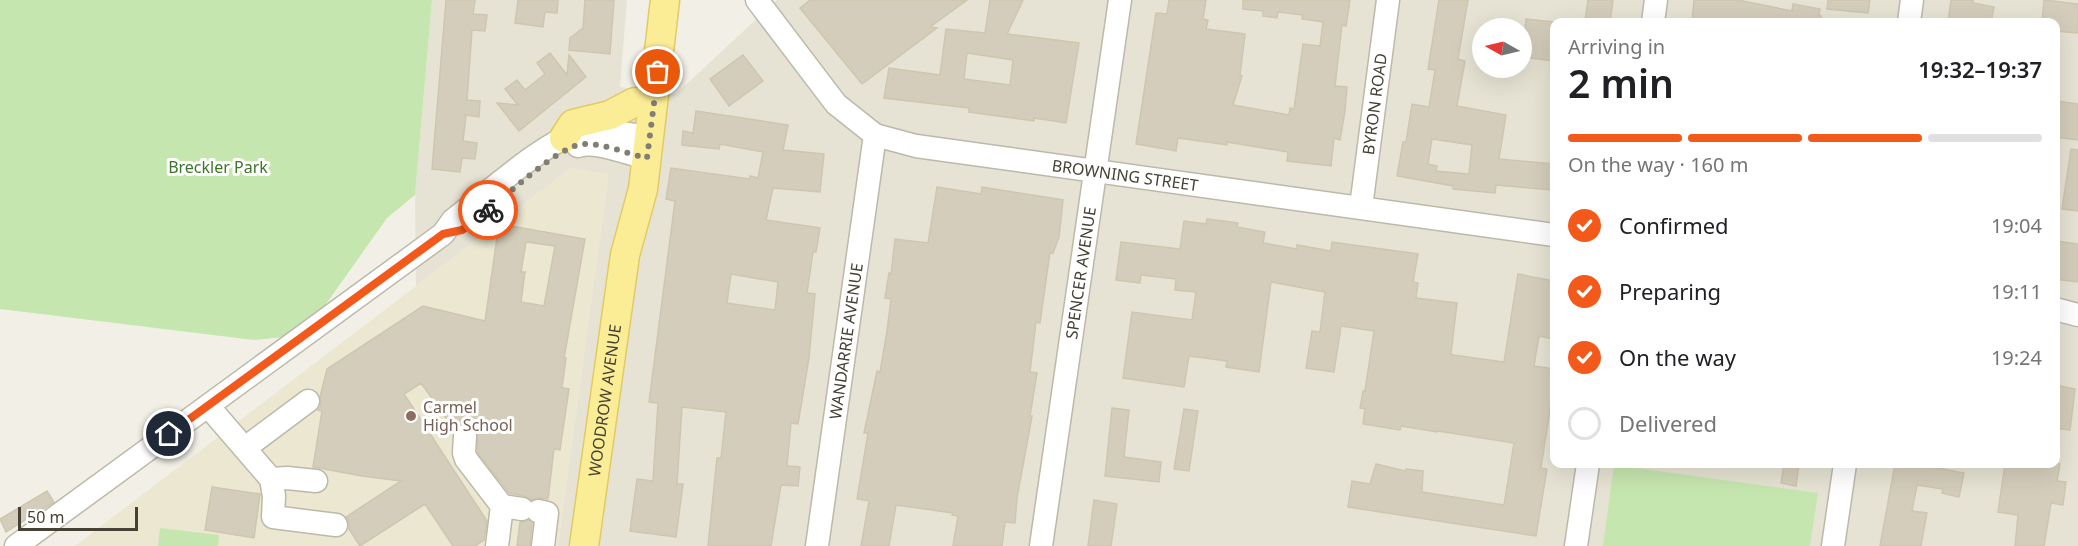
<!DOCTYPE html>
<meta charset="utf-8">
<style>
:root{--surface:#fff;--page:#f2f2f2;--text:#202124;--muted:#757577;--line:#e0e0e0;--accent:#f3591b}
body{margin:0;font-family:"Noto Sans",sans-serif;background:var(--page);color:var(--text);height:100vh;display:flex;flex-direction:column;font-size:22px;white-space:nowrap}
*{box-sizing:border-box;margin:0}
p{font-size:20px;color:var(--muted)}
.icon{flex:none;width:33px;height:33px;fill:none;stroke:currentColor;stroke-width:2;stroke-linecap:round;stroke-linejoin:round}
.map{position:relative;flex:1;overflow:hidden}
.sheet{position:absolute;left:1550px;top:18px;width:510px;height:450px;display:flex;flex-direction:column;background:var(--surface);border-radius:12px;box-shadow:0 6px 24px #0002}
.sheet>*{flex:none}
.needle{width:39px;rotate:278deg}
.controls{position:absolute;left:1472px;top:18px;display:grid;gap:12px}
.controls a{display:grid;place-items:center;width:60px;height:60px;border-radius:50%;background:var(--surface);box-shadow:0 6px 24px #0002;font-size:30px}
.scale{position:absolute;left:18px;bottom:15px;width:120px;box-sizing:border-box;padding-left:6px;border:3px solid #454135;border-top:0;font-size:16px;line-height:21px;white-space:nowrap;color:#454135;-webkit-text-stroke:4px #fff;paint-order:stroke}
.pin{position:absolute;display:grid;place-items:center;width:51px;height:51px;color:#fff;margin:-26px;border:3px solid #fff;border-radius:50%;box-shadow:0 2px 6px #0007}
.courier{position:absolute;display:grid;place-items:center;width:60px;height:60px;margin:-30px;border:4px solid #f3591b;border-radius:50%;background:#fff;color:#222;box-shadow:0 2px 8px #0007}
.overview em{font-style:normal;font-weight:600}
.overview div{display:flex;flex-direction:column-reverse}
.overview{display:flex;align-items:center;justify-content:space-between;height:102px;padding:0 18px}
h1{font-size:39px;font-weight:600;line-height:45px}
.bar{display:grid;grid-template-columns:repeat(4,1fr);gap:9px 6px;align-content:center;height:72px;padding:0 18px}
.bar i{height:8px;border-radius:4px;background:var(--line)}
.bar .current{background:var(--accent)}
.bar p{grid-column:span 4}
ol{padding:0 18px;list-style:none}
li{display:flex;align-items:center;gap:18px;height:66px}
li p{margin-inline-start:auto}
li .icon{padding:6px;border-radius:50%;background:var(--accent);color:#fff;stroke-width:4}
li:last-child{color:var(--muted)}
li i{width:33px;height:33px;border:3px solid var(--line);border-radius:50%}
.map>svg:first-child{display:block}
.residential{fill:#e6e3d4;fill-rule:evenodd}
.education{fill:#ebe7d0}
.green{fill:#c6e6af}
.building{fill:#d4cdbb;stroke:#cec6af;stroke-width:1.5;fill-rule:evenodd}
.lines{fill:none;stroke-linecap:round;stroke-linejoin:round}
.minor-casing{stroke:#bdb9a9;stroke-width:25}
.major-casing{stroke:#e0cb66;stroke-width:31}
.minor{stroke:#fff;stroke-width:22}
.major{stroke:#fbec96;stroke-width:28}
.done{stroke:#827e73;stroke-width:6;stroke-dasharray:0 10.8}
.route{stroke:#f3591b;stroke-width:8}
.education-dot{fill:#8d6e63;stroke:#fff;stroke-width:2}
.labels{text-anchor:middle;stroke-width:6;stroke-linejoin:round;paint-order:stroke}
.street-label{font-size:16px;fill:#454135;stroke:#fff}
.park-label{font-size:16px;fill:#3d752a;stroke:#fff}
.education-label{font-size:16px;fill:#785e54;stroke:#fff;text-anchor:start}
</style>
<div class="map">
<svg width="2078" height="546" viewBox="0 0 2078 546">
<rect width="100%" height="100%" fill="#f2f0e6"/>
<path class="residential" d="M432 0H627L620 87 676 94 777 0H2078V546H558L608 175 571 168 416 286 415 195ZM1554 22H2055V464H1554ZM1482 28H1521V68H1482Z"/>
<path class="education" d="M571 168 609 174 558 546H75Z"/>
<path class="green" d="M0 0H432L415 195 387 218 304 335 254 340 0 309Z
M1614 465 1818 493 1810 546H1603Z
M160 528 219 535 218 546H158Z"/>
<path class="building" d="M446 0H475L473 14 487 15 485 31 472 30 467 100 480 101 479 117 466 115 463 141 477 143 475 159 462 158 460 172 432 169Z
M518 0H558L557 13 545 12 543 27 515 23Z
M585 0H614L610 54 569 50 570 38 583 28Z
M810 0H967L930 27 937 28 862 84 800 8Z
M990 0H1023L1007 34 1079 43 1066 123 1034 118V121L969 112V108L884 98 889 68 940 75 946 29 985 33ZM967 53 1013 60 1010 85 964 79Z
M1169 0H1206L1203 19 1208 20 1206 29 1245 34 1240 75 1242 76 1233 105 1289 115 1290 108 1294 109 1303 44 1320 46 1323 22 1302 19 1303 15 1278 12 1277 18 1263 16V11L1243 9V0H1350L1346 26 1342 25 1335 86 1347 87 1345 111 1340 140 1334 138 1331 166 1287 161 1288 152 1227 142V145L1178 138 1176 151 1136 144 1156 13 1167 14Z
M1439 0H1468L1458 59 1465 61 1457 106 1506 115 1499 159 1554 164 1552 190 1496 185 1495 193 1453 189V186L1397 176 1403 142H1406L1412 104 1429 107 1435 70 1428 69ZM1432 139 1472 145 1469 174 1436 171 1437 166 1428 164Z
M1588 0H1613L1610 22H1585Z
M1694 0H1738L1792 11 1793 4 1820 9 1819 15 1821 16V22H1692Z
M1828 0H1870L1868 13 1827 9Z
M1951 0H1973V3L1994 7 1991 22H1948Z
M2044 0 2078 4V33L2055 31V22H2042Z
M1526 19 1554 22V61L1522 57Z
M550 53 567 75 569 55 586 77 519 131 497 103 518 105 505 89 517 80 525 90 545 74 537 63Z
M743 55 763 81 729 106 710 79Z
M2057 101 2078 104V140L2055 137Z
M696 111 788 125 783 150 824 154 820 192 773 188 766 220 820 228 816 252H813L807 293 815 294 809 358 798 424 791 423 787 466 800 467 798 486 781 485 771 546H708L717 458H721L726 412 682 407 677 484H683L676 537 630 531 637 479 653 481 658 403 649 402 675 201 666 199 671 168 750 179V176L758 178 763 152 720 144 719 149 682 145 683 131 693 133ZM731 274 778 282 775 310 727 303Z
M2071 149 2078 150V211L2062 209Z
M937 187 981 194 982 187 1063 200 1059 237 1053 253 1050 252 1040 323 1036 322 1030 372 1037 373 1030 416H1032L1017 498 1015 523 1005 522 1002 546H953L958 516 952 515 953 513 896 505 889 546H861L869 501 857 499 868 433H864L877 371 880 372 887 331 891 299 885 298 889 273 891 274 895 239 928 243Z
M1207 219 1238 223 1237 227 1265 232 1263 243 1297 249V245L1331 251 1332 242 1418 254 1413 282 1418 283 1416 298 1457 303 1451 354 1453 355 1504 362 1518 274 1554 281V339L1539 336 1534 366 1554 369V384L1541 468 1547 469 1536 536 1348 507 1352 481 1370 484 1376 464 1405 471 1406 469 1423 471 1422 492 1504 505 1514 443 1438 431 1437 432 1401 426 1400 430 1363 424 1365 409 1360 408 1363 391H1365L1374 331 1341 326 1334 372 1306 368 1312 331 1320 332 1325 292 1271 282 1259 372 1226 367 1227 361 1189 356 1184 387 1123 378 1132 312 1192 320 1196 292 1175 290 1176 279 1141 275 1140 283 1116 280 1121 242 1180 249 1184 221 1206 224Z
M499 224 585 239 564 358H566L562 388 569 389 560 450 554 449 548 499 540 498 531 500 524 496 509 493 478 453 477 429 472 424 465 423 458 424 454 429 421 383 404 394 487 521 484 540 475 546H453L425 504 360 546 349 529V520L346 517 401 481 362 476 313 467 322 411 318 410 321 406 320 397 327 369 423 306 485 321ZM526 242 555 246 544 306 521 302 525 272H521Z
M2055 241 2078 244V282L2055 279Z
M2055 385 2075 389 2070 430 2055 428Z
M1112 408 1129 410 1124 457 1161 462 1159 482 1105 476Z
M1184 409 1198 411 1189 471 1174 469Z
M1784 464H1799L1796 486 1781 483Z
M1895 464H1927L1934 465 1933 467 1964 473 1959 497 1942 493 1943 489 1917 485 1912 511 1927 513 1921 546H1880Z
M2005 464H2060L2057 481 2066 482 2063 505 2051 503 2044 546H2015L2018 515 1998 512Z
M212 487 260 494 254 538 205 530Z
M47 491 54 502 6 532 0 519Z
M1094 500 1117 504 1111 546H1088Z
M529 520 532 523 530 546H517L520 522Z"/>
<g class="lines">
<defs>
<g id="minor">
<path id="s1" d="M757 0 836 104 875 135 916 146 1554 235"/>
<path d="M1653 22 1656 0"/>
<path d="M1909 22 1912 0"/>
<path d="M578 146C596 140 628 154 647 158"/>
<path id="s2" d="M1361 207 1388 0"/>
<path d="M2055 309 2078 315"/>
<path d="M208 406 271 479 274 496 273 517 336 525"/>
<path d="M465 436 464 453 466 459 502 506 522 509"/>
<path d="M245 448 308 401"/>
<path d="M271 479 287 478 316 481"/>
<path d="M538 511 547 513 543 546"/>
<path d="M16 546 443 234 453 220C482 198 548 138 581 132 604 129 627 134 650 137"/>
<path d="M497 546 502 506"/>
<path id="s3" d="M817 546 875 135"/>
<path id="s4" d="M1041 546 1120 0"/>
<path d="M1576 546 1588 464"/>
<path d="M1833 546 1845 464"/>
</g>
<g id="major">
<path d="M564 138 573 124 610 115 635 102"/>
<path id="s5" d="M584 546 625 255 643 189 665 0"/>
</g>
</defs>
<use href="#minor" class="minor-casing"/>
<use href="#major" class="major-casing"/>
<use href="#minor" class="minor"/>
<use href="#major" class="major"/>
</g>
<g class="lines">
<path class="done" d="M488 210C510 193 557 147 583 144 604 143 627 154 647 158L658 72"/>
<path class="route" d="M169 434 443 234 462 230 488 210"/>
</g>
<circle class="education-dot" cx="411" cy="416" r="6"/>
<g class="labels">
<g class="street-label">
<text dy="6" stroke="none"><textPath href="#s2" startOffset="104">BYRON ROAD</textPath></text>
<text dy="6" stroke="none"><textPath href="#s1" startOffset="434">BROWNING STREET</textPath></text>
<text dy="6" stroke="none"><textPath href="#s4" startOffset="276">SPENCER AVENUE</textPath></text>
<text dy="6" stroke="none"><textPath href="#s3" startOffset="207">WANDARRIE AVENUE</textPath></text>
<text dy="6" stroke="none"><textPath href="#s5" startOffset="147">WOODROW AVENUE</textPath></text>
</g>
<g class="park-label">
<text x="218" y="173">Breckler Park</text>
</g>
<g class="education-label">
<text x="423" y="413">Carmel<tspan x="423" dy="18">High School</tspan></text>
</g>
</g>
</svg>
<div class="controls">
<a><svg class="needle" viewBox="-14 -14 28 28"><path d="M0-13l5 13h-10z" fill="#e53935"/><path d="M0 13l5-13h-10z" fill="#757577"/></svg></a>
</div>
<div class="scale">50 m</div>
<div class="pin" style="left:658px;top:72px;background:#ea580c"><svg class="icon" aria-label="bag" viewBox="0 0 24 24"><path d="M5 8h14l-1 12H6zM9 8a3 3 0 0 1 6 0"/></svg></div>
<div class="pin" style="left:169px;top:434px;background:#1f2937"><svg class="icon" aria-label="home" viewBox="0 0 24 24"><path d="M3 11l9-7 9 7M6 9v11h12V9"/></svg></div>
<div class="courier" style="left:488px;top:210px"><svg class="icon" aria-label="bike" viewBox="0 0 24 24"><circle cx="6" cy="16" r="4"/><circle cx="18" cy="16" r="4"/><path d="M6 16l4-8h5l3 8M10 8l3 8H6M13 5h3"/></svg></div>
<section class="sheet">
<div class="overview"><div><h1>2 min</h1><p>Arriving in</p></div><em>19:32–19:37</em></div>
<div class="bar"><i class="current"></i><i class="current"></i><i class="current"></i><i></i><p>On the way · 160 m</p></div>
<ol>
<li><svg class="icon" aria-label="check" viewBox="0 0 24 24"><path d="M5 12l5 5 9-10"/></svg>Confirmed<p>19:04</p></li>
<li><svg class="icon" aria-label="check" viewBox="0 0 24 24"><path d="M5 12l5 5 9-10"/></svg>Preparing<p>19:11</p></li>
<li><svg class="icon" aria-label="check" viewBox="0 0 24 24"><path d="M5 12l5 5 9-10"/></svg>On the way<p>19:24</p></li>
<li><i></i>Delivered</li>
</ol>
</section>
</div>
